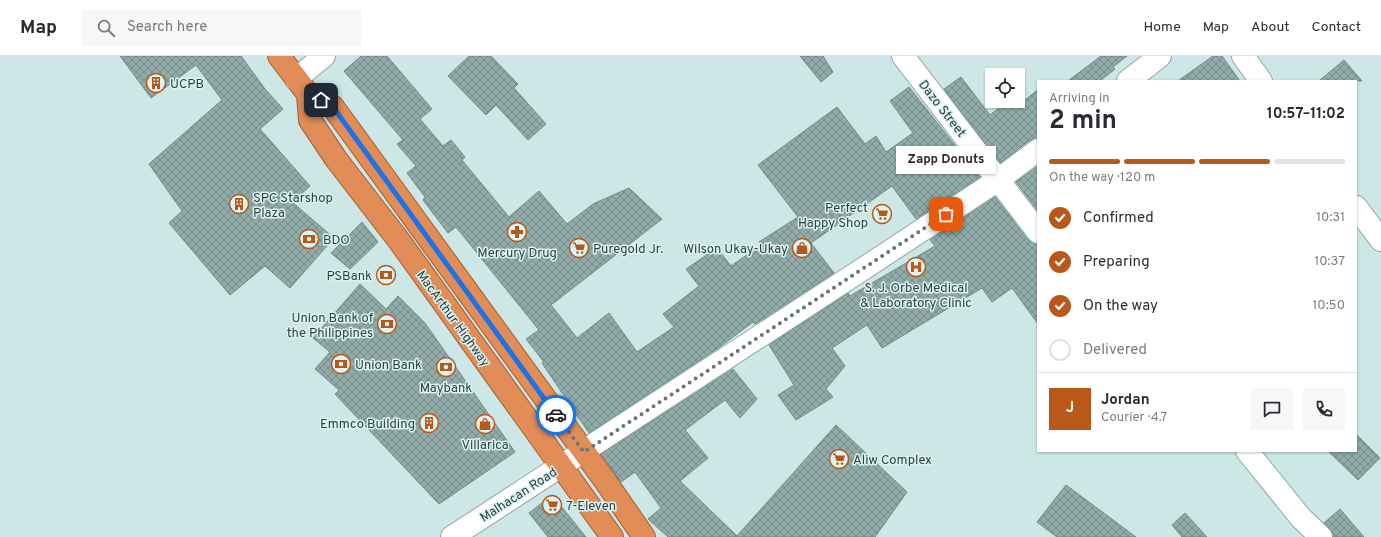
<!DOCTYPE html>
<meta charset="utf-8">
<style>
:root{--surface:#fff;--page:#f7f7f7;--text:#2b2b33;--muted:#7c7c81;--line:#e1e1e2;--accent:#b95819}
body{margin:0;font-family:Overpass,sans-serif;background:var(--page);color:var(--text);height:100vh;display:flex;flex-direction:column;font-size:15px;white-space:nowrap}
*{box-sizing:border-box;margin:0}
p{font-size:13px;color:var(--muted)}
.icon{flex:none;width:22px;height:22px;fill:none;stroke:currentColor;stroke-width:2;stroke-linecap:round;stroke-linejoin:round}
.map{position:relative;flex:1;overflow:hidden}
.side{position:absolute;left:1037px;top:24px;width:320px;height:372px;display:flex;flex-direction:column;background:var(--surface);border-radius:0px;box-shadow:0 1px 3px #0004}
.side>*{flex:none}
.buttons{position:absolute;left:985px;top:12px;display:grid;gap:8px}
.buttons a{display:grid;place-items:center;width:40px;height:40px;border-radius:0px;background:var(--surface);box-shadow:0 1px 3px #0004;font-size:20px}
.pin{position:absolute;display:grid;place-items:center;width:34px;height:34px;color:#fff;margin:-17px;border-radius:8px;box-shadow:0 2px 6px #0006}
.courier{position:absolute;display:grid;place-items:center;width:40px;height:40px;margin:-20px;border:3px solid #1a73e8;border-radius:50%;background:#fff;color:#222;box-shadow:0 1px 5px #0007}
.bubble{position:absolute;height:28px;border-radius:0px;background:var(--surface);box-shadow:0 1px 3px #0004;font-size:13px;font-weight:700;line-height:28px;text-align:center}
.headline em{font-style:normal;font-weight:700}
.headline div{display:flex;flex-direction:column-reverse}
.headline{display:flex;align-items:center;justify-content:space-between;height:68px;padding:0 12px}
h1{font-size:26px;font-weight:700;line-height:30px}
.bar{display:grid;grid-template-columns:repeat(4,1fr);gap:6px 4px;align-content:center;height:48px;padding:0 12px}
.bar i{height:5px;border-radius:3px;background:var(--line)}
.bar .selected{background:var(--accent)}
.bar p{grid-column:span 4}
.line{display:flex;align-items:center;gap:10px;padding:0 12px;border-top:1px solid var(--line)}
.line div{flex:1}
.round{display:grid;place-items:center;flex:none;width:42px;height:42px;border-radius:0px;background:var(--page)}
ol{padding:0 12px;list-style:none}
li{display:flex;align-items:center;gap:12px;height:44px}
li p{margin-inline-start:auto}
li .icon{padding:4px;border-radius:50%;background:var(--accent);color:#fff;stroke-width:4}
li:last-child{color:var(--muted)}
li i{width:22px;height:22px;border:2px solid var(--line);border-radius:50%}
header{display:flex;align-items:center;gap:24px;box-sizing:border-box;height:56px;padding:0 20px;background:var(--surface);border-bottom:1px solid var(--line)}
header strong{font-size:19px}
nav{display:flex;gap:22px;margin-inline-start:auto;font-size:14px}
.search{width:280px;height:36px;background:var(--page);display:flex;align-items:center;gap:10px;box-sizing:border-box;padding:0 14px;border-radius:0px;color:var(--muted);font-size:15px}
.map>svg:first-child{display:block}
.building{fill:url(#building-cross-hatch);stroke:#718b89}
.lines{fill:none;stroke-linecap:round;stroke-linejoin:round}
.minor-casing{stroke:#8da7a5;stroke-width:24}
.tertiary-casing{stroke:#8da7a5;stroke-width:24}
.secondary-casing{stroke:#8da7a5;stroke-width:24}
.trunk-casing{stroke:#a05e33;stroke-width:24}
.minor{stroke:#fff;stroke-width:22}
.tertiary{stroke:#fff;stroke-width:22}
.secondary{stroke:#fff;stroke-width:22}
.trunk{stroke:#e28c58;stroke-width:22}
.done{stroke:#687877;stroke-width:4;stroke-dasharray:0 7.2}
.route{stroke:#1a73e8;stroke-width:5}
.labels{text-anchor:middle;stroke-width:3;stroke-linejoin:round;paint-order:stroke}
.poi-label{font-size:13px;fill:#323d3c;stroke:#d9f4f2;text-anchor:start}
.street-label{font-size:13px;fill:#323d3c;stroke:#d9f4f2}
</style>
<header>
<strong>Map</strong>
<div class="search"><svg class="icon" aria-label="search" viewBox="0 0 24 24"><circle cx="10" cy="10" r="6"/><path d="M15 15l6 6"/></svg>Search here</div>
<nav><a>Home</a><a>Map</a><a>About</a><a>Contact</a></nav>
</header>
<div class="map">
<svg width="1381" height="481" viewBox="0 0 1381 481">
<defs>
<pattern id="building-cross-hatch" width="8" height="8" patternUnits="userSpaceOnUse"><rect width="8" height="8" fill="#91aba9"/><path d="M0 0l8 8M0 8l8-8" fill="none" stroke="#778c8b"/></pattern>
</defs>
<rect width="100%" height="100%" fill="#cce7e5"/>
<path class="building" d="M120 0H241L265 33 283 53 260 73 310 130 292 146 334 182 290 232 265 210 230 239 169 167 182 155 149 108 222 44 196 9 151 42Z
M361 0H387L432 53 420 63 443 90 451 84 465 101 462 104 509 161 539 135 567 168 593 148 629 132 662 163 551 249 577 282 609 257 637 296 674 271 663 258 699 230 686 213 717 192 731 210 761 189 759 186 798 161 758 109 837 51 865 88 876 80 886 96 913 77 890 45 909 31 980 121 916 163 892 130 811 187 834 217 755 268 753 266 717 293 589 377 542 307 544 306 526 283 539 274 456 171 448 177 423 144 425 141 407 117 416 110 397 88 403 84 344 15Z
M469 0H491L518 28 514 32 546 68 528 84 496 49 486 59 448 20Z
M800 0H823L833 16 821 26Z
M1101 0H1127L1113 11 1115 13 1100 25H1068Z
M1213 0H1222L1240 25H1178Z
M1344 4 1362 25H1319Z
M961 21 990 59 1008 45H1018V40L1022 46 1038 34V82L1030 84 1000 107 944 33Z
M1038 110V155L1016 126Z
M995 141 1028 184 1038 188V268L1012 232 992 246 982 232 882 292 867 269 832 292 845 310 826 333 833 341 796 364 778 339 794 329 769 289 848 237 850 240 935 190 930 184Z
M362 166 378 186 350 213 331 197Z
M360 228 386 253 398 240 425 267 515 396 439 448 335 338 339 334 315 313 330 296 313 282Z
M733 313 757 343 740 362 725 344 685 374 708 402 680 425 737 480 836 369 907 436 875 481H668L648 463 661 452 635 416 621 426 601 398Z
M1356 378 1380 402 1358 424 1328 395H1356Z
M1066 429 1136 481H1057L1037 466Z
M552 439 586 481H548L529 457Z
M1340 453 1364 481H1333L1330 472 1324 467Z
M1185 457 1207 481H1182L1172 469Z"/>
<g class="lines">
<defs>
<path id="minor" d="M903 0 1038 176
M1247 395 1301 462 1321 481"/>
<path id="tertiary" d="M296 23 324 0"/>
<path id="secondary" d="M1243 0 1261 25
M1128 25 1160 0
M1356 151 1381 184
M452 481 869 209 998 124 1038 94"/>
<path id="trunk" d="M279 0 308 38 333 51 606 426 644 481
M308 38 310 64 336 103 400 186 612 481"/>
</defs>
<use href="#minor" class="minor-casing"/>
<use href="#tertiary" class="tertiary-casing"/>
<use href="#secondary" class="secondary-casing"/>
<use href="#trunk" class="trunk-casing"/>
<use href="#minor" class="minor"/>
<use href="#tertiary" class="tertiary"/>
<use href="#secondary" class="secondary"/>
<use href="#trunk" class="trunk"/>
</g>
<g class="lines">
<path class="done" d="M556 359 584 396 946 158"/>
<path class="route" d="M321 44 333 51 556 359"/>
</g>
<defs>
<symbol id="building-ring" viewBox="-11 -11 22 22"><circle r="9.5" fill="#d9f4f2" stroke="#b95819" stroke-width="1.5"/><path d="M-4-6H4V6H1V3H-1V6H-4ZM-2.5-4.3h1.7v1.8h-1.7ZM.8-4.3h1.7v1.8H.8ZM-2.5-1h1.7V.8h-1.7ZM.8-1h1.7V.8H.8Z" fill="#b95819"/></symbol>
<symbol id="supermarket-ring" viewBox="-11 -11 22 22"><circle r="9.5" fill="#d9f4f2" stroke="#b95819" stroke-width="1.5"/><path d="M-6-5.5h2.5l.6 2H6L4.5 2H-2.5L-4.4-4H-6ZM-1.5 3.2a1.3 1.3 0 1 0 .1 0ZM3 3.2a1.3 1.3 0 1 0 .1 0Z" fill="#b95819"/></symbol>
<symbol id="pharmacy-ring" viewBox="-11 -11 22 22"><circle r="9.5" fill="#d9f4f2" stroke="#b95819" stroke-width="1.5"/><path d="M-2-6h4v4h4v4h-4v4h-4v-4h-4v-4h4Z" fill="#b95819"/></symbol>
<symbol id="bank-ring" viewBox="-11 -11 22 22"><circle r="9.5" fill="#d9f4f2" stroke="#b95819" stroke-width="1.5"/><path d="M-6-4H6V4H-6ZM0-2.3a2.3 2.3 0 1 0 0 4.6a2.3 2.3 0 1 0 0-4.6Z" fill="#b95819"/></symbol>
<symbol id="shop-ring" viewBox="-11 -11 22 22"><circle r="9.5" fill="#d9f4f2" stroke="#b95819" stroke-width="1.5"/><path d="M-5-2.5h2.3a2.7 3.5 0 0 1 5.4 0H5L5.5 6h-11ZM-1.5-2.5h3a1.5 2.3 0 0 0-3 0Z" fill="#b95819"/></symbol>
<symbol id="hospital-ring" viewBox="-11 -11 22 22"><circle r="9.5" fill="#d9f4f2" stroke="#b95819" stroke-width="1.5"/><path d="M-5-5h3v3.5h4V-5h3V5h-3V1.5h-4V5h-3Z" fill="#b95819"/></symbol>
</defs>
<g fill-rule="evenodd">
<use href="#building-ring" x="145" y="16" width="22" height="22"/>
<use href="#building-ring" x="228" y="137" width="22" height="22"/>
<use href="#supermarket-ring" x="871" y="147" width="22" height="22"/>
<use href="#pharmacy-ring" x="506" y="165" width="22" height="22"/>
<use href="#bank-ring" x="298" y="172" width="22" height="22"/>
<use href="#supermarket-ring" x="568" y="181" width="22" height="22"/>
<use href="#shop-ring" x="791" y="181" width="22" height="22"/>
<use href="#hospital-ring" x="905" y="200" width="22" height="22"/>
<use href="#bank-ring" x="375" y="208" width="22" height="22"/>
<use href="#bank-ring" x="376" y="257" width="22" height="22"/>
<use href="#bank-ring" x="330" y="297" width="22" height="22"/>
<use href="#bank-ring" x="435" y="300" width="22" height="22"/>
<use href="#building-ring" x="418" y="356" width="22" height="22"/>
<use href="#shop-ring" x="474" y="357" width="22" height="22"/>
<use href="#supermarket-ring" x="828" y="392" width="22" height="22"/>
<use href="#supermarket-ring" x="541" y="438" width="22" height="22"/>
</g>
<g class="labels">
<g class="poi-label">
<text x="170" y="32">UCPB</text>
<text x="253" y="146">SPC Starshop<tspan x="253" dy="15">Plaza</tspan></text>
<text x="868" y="156" text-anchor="end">Perfect<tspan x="868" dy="15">Happy Shop</tspan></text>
<text x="323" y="188">BDO</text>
<text x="593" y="197">Puregold Jr.</text>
<text x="788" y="197" text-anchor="end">Wilson Ukay-Ukay</text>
<text x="517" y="201" text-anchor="middle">Mercury Drug</text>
<text x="372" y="224" text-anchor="end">PSBank</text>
<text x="916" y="236" text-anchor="middle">S. J. Orbe Medical<tspan x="916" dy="15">&amp; Laboratory Clinic</tspan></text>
<text x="373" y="266" text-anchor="end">Union Bank of<tspan x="373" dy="15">the Philippines</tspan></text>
<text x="355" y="313">Union Bank</text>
<text x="446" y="336" text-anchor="middle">Maybank</text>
<text x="415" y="372" text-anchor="end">Emmco Building</text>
<text x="485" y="393" text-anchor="middle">Villarica</text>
<text x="853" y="408">Aliw Complex</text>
<text x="566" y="454">7-Eleven</text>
</g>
<g class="street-label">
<text transform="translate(943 52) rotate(52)" y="5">Dazo Street</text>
<text transform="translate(454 262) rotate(54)" y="5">MacArthur Highway</text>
<text transform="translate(518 438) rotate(-33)" y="5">Malhacan Road</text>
</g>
</g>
</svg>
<div class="buttons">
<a><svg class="icon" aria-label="locate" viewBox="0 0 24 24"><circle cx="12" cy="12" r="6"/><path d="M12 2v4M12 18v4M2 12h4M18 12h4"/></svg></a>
</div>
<div class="pin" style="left:946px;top:158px;background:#ea580c"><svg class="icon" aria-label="bag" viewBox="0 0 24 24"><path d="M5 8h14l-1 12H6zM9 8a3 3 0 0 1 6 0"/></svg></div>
<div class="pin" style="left:321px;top:44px;background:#1f2937"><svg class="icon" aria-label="home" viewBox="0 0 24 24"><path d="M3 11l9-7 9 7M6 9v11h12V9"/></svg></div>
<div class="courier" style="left:556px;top:359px"><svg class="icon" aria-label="car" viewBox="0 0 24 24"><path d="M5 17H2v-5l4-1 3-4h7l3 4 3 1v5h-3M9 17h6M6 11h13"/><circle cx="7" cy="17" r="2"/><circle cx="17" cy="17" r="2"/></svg></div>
<div class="bubble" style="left:896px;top:90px;width:100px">Zapp Donuts</div>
<section class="side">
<div class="headline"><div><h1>2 min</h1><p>Arriving in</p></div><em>10:57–11:02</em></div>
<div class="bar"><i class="selected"></i><i class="selected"></i><i class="selected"></i><i></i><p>On the way · 120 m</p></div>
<ol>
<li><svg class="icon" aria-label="check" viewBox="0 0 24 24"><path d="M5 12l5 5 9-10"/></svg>Confirmed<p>10:31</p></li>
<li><svg class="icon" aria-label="check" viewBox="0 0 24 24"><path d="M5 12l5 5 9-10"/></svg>Preparing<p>10:37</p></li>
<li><svg class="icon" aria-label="check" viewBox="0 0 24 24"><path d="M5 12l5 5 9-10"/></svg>On the way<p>10:50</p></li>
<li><i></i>Delivered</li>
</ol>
<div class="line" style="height:72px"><b class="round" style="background:var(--accent);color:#fff">J</b><div><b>Jordan</b><p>Courier · 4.7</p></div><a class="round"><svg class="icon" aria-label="chat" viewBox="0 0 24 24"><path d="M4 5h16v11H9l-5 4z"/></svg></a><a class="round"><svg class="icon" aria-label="phone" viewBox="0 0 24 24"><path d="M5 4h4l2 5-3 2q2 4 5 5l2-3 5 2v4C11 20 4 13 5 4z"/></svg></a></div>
</section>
</div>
